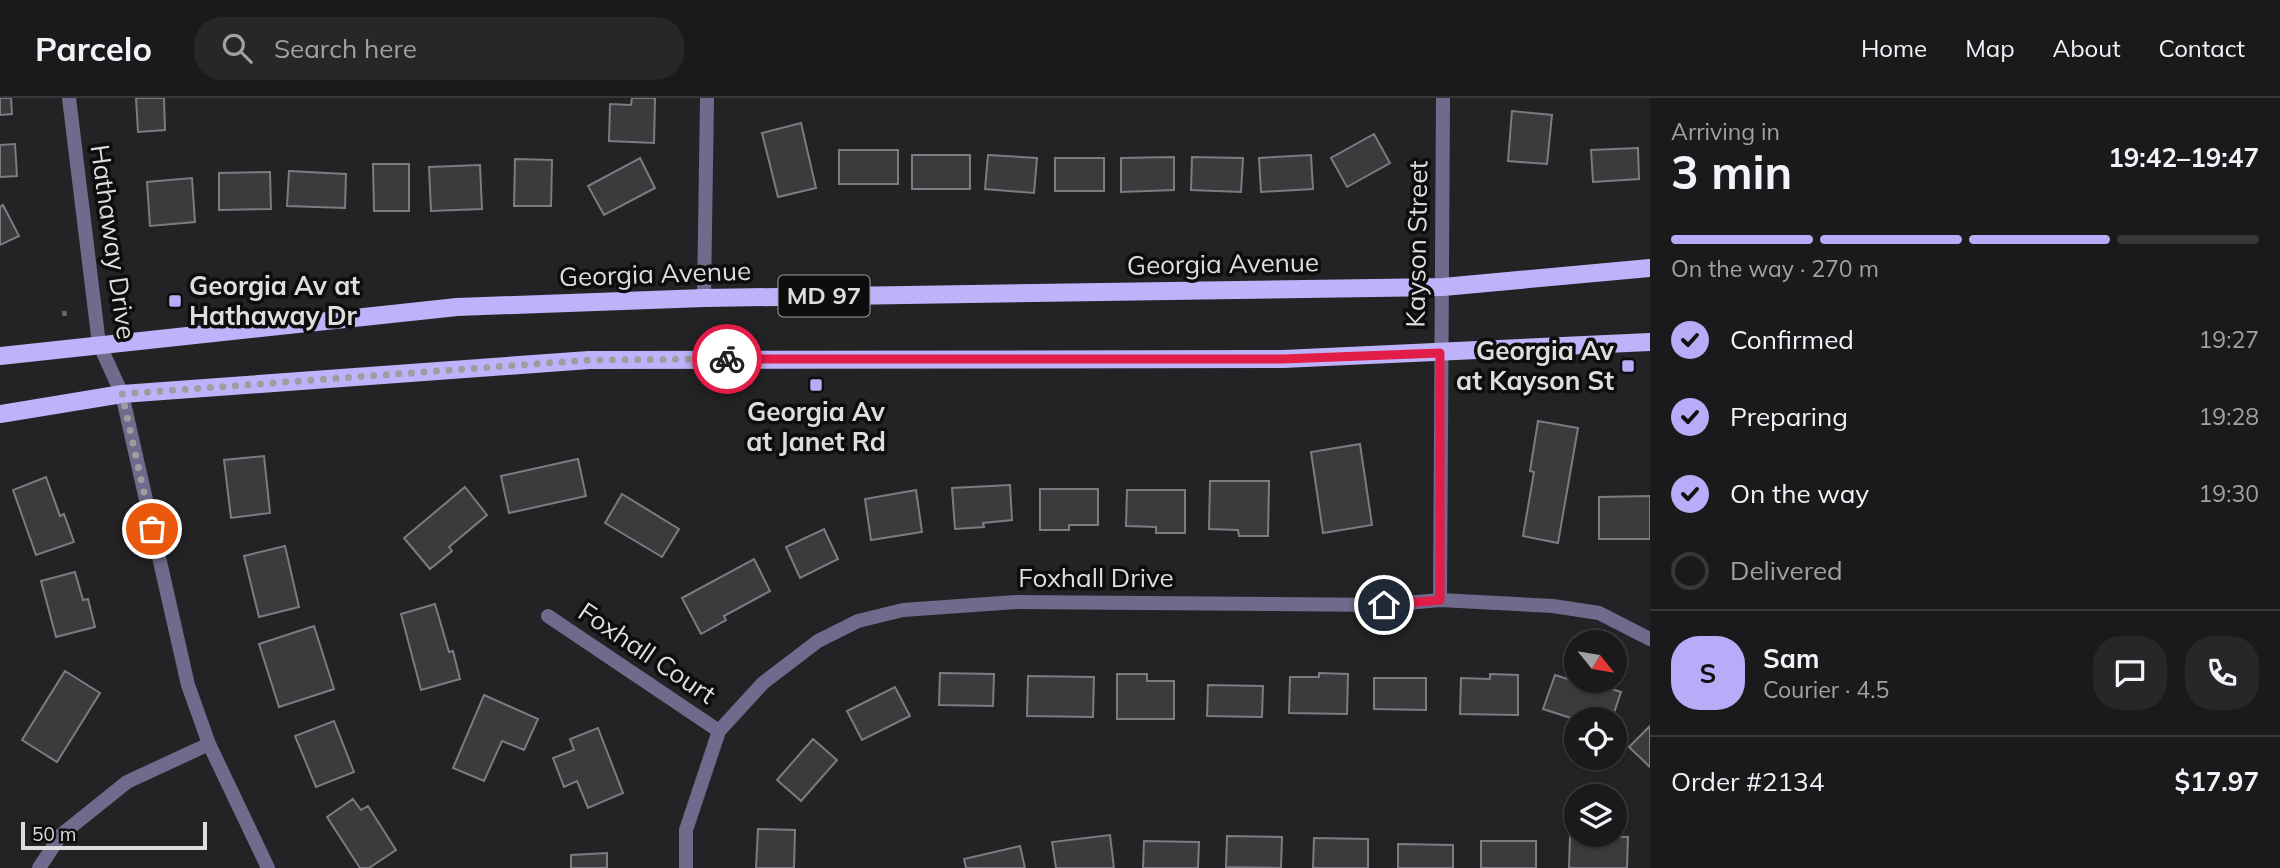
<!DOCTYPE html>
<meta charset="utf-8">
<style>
:root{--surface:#1a1a1c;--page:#272729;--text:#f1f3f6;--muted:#9fa1a3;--line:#38383b;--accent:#b8abf7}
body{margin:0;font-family:Mulish,sans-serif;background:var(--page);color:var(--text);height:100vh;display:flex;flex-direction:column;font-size:26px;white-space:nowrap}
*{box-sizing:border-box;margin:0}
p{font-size:23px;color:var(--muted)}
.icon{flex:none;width:38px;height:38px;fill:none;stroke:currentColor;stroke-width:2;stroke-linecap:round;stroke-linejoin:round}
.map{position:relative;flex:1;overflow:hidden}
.drawer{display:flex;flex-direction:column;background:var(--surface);width:630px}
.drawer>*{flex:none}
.needle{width:46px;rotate:120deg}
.fabs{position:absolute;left:1564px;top:532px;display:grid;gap:14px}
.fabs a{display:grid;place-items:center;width:63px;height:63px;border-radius:50%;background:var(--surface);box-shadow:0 2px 5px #0004,0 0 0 2px var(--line);font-size:35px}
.scale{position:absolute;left:21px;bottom:18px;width:186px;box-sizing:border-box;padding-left:7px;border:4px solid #dedee0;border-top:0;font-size:19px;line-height:24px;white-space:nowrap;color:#dedee0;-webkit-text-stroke:5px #0d0d0e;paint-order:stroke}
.pin{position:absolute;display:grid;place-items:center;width:60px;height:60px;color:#fff;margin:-30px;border:4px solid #fff;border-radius:50%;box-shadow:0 2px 7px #0007}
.courier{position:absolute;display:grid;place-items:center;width:70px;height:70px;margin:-35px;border:5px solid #e11d48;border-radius:50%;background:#fff;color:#222;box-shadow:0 2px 9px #0007}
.overview em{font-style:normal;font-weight:700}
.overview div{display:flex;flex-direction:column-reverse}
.overview{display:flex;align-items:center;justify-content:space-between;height:119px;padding:0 21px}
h1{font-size:46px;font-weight:700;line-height:52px}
.bar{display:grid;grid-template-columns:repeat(4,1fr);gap:10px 7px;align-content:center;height:84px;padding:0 21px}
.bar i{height:9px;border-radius:5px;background:var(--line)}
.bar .selected{background:var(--accent)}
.bar p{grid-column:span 4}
.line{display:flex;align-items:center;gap:18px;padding:0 21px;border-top:2px solid var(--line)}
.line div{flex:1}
.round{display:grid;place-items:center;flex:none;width:74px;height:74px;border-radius:28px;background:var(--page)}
ol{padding:0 21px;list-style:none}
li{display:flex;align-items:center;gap:21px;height:77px}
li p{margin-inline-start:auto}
li .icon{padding:7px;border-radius:50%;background:var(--accent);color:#111;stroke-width:4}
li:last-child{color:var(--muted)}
li i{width:38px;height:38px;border:4px solid var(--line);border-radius:50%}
header{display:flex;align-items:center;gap:42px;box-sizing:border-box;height:98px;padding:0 35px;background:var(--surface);border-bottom:2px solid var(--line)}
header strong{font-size:33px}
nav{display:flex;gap:38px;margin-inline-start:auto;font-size:24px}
.search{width:490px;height:63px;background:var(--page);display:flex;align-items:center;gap:18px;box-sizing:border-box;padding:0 24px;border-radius:28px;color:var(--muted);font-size:26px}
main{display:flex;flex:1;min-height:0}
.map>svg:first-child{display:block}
.building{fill:#3b3b3e;stroke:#7c7b80;stroke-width:2}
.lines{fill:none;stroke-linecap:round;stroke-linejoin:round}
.path{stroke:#6b6b6d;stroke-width:4.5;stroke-dasharray:5 5;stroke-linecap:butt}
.minor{stroke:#706b8d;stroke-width:14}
.tertiary{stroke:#706b8d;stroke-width:14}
.primary{stroke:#beb3fa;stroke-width:18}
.done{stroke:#9d9d9f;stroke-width:7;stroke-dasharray:0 12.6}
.route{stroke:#e11d48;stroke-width:9}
.poi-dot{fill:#b8abf7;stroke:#0d0d0e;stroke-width:2.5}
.labels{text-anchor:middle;stroke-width:7;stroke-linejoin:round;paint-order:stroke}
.shield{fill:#0d0d0e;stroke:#9f9fa1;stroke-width:2}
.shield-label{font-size:24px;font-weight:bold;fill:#dedee0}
.street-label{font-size:26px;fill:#dedee0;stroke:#0d0d0e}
.poi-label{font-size:26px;font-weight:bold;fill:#dedee0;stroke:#0d0d0e;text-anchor:start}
</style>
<header>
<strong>Parcelo</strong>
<div class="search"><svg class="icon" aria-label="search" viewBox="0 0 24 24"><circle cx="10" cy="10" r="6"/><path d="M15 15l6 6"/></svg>Search here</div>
<nav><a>Home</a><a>Map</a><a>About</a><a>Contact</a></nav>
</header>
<main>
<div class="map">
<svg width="1650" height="770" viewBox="0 0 1650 770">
<rect width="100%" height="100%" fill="#232326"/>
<path class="building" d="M0 0H11L12 16 0 17Z
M136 0H164L165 32 138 34Z
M632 0H655L654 45 609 43 610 6 631 7Z
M1512 13 1552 17 1547 66 1508 63Z
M801 25 816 90 778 99 762 35Z
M1374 36 1390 65 1347 89 1331 60Z
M15 46 17 78 0 79V47Z
M1638 50 1639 81 1593 84 1591 52Z
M839 52H898V86H839Z
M912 57H970V91H912Z
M988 57 1037 60 1034 95 985 91Z
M1311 57 1313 91 1261 94 1259 60Z
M1174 59V92L1121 94V60Z
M1192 59 1243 60 1241 94 1191 92Z
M640 60 655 90 604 117 588 88Z
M1055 60H1104V93H1055Z
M515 61 552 62 551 108H514Z
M373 66H409V113H374Z
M480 67 482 111 431 113 429 69Z
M289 73 346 76 345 110 287 108Z
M270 74 271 111 219 112V75Z
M192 80 195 124 150 128 147 84Z
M3 107 19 138 0 147V109Z
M1538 323 1578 330 1558 445 1523 438 1534 374 1530 373Z
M1360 346 1372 427 1323 435 1311 354Z
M264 358 270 415 231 420 224 362Z
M578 361 586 398 509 415 501 378Z
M46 379 60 418 64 416 74 444 36 457 13 392Z
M1210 383H1269L1268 438H1239L1238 432 1209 431Z
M1010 387 1012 422 983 425 984 429 955 431 952 390Z
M465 389 487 417 449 449 452 453 430 471 404 440Z
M1040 391H1098V427H1069V432H1040Z
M916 392 922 434 871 442 865 401Z
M1127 392H1185V435H1156V429L1126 428Z
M622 396 679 431 662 459 605 425Z
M1650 398V441H1599V399Z
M824 431 838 461 800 480 786 449Z
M285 448 299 509 259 519 244 458Z
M754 461 770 493 724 518 726 522 701 536 682 500Z
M75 474 83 502 88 501 95 529 56 539 41 483Z
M435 506 449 554 453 553 460 581 421 592 401 516Z
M314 528 334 591 279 609 259 546Z
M65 573 100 595 57 664 22 642Z
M940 575 994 576 993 608 939 607Z
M1319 575 1348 576 1347 616 1289 615 1290 579H1319Z
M1117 576H1147V583H1174V621H1117Z
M1490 576 1518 577V617L1460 616 1461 580 1490 581Z
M1555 577 1592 589 1593 585 1621 594 1612 621 1577 622 1543 611Z
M1028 578 1094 579 1093 619 1027 618Z
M1374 580H1426V612L1374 611Z
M1208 587 1263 588 1262 619 1207 618Z
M895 589 910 618 862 642 847 613Z
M484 597 538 621 524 652 502 643 484 683 453 670Z
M334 623 354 674 316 689 295 638Z
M1650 628V669L1629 649Z
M598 630 623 695 588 710 577 683 564 689 553 660 574 652 570 641Z
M813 641 837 662 801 703 777 682Z
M353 701 361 712 368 708 396 752 369 770H360L327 719Z
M758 731 795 732 794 770H756Z
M1110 737 1114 770H1056L1052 744Z
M1227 738 1282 739 1281 770 1226 769Z
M1570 738 1628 739 1627 770H1569Z
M1314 740 1368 741V770H1313Z
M1144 743 1199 744 1198 770H1143Z
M1481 743H1536V770H1481Z
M1398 746 1453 747V770H1398Z
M1020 748 1025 770H966L964 761Z
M607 755V770H571V757Z"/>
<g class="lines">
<path class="path" d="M64 213 65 219"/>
<path class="minor" d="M704 200 707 0
M1440 502 1443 0
M548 518 719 633
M39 770 61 737 127 684 209 646
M686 770V732L719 633 763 585 818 543 858 523 903 512 1016 504 1384 507 1440 502 1553 508 1599 515 1650 541"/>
<path class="tertiary" d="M69 0 99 246 122 296 188 587 209 646 268 770"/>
<path class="primary" d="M0 258 457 209 704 200 1443 189 1650 170
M0 316 122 296 589 262 1283 261 1650 244"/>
</g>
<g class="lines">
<path class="done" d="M152 431 122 296 589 262 727 261"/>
<path class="route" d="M727 261H1283L1440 255V502L1384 507"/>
</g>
<g class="poi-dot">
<rect x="168" y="196" width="14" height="14" rx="3.5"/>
<rect x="1621" y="261" width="14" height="14" rx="3.5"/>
<rect x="809" y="280" width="14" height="14" rx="3.5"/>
</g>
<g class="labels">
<rect class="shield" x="778.5" y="177.5" width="91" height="41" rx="5"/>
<g class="shield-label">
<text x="824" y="206">MD 97</text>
</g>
<g class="street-label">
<text transform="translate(113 144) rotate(82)" y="9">Hathaway Drive</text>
<text transform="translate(1417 146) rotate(-89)" y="9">Kayson Street</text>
<text transform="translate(1223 166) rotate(-1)" y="9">Georgia Avenue</text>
<text transform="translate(655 176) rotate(-2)" y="9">Georgia Avenue</text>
<text x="1096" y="489">Foxhall Drive</text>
<text transform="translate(647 555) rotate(34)" y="9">Foxhall Court</text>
</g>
<g class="poi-label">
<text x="189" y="197">Georgia Av at<tspan x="189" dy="30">Hathaway Dr</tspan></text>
<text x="1614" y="262" text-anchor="end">Georgia Av<tspan x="1614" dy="30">at Kayson St</tspan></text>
<text x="816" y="323" text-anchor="middle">Georgia Av<tspan x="816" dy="30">at Janet Rd</tspan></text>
</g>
</g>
</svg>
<div class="fabs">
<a><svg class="needle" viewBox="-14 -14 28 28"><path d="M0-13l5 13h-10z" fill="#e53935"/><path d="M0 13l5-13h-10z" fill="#9fa1a3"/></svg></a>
<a><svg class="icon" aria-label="locate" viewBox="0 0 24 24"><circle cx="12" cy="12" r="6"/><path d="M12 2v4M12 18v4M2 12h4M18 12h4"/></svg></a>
<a><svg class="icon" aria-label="layers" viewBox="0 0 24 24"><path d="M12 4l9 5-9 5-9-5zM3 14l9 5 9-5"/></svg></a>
</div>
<div class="scale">50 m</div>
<div class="pin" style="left:152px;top:431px;background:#ea580c"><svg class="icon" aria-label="bag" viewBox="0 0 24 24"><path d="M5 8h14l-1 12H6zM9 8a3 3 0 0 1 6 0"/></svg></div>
<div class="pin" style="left:1384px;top:507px;background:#1f2937"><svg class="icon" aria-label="home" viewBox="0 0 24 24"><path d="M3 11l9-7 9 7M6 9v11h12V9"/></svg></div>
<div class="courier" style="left:727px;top:261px"><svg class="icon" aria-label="bike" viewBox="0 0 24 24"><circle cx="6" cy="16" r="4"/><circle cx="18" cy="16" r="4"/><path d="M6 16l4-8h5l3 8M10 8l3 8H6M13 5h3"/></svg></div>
</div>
<section class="drawer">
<div class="overview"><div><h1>3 min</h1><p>Arriving in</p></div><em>19:42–19:47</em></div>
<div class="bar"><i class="selected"></i><i class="selected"></i><i class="selected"></i><i></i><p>On the way · 270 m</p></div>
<ol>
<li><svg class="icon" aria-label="check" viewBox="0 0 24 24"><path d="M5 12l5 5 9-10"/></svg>Confirmed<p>19:27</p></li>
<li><svg class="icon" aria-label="check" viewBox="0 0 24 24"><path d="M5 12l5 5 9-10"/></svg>Preparing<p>19:28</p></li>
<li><svg class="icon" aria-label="check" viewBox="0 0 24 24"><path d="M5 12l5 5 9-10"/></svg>On the way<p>19:30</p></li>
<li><i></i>Delivered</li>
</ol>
<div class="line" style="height:126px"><b class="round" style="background:var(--accent);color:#111">S</b><div><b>Sam</b><p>Courier · 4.5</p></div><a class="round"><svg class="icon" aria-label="chat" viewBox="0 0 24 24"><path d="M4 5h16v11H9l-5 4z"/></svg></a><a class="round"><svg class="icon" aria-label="phone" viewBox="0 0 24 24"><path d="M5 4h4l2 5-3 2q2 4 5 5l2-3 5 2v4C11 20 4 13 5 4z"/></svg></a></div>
<div class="line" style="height:91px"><div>Order #2134</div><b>$17.97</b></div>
</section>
</main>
